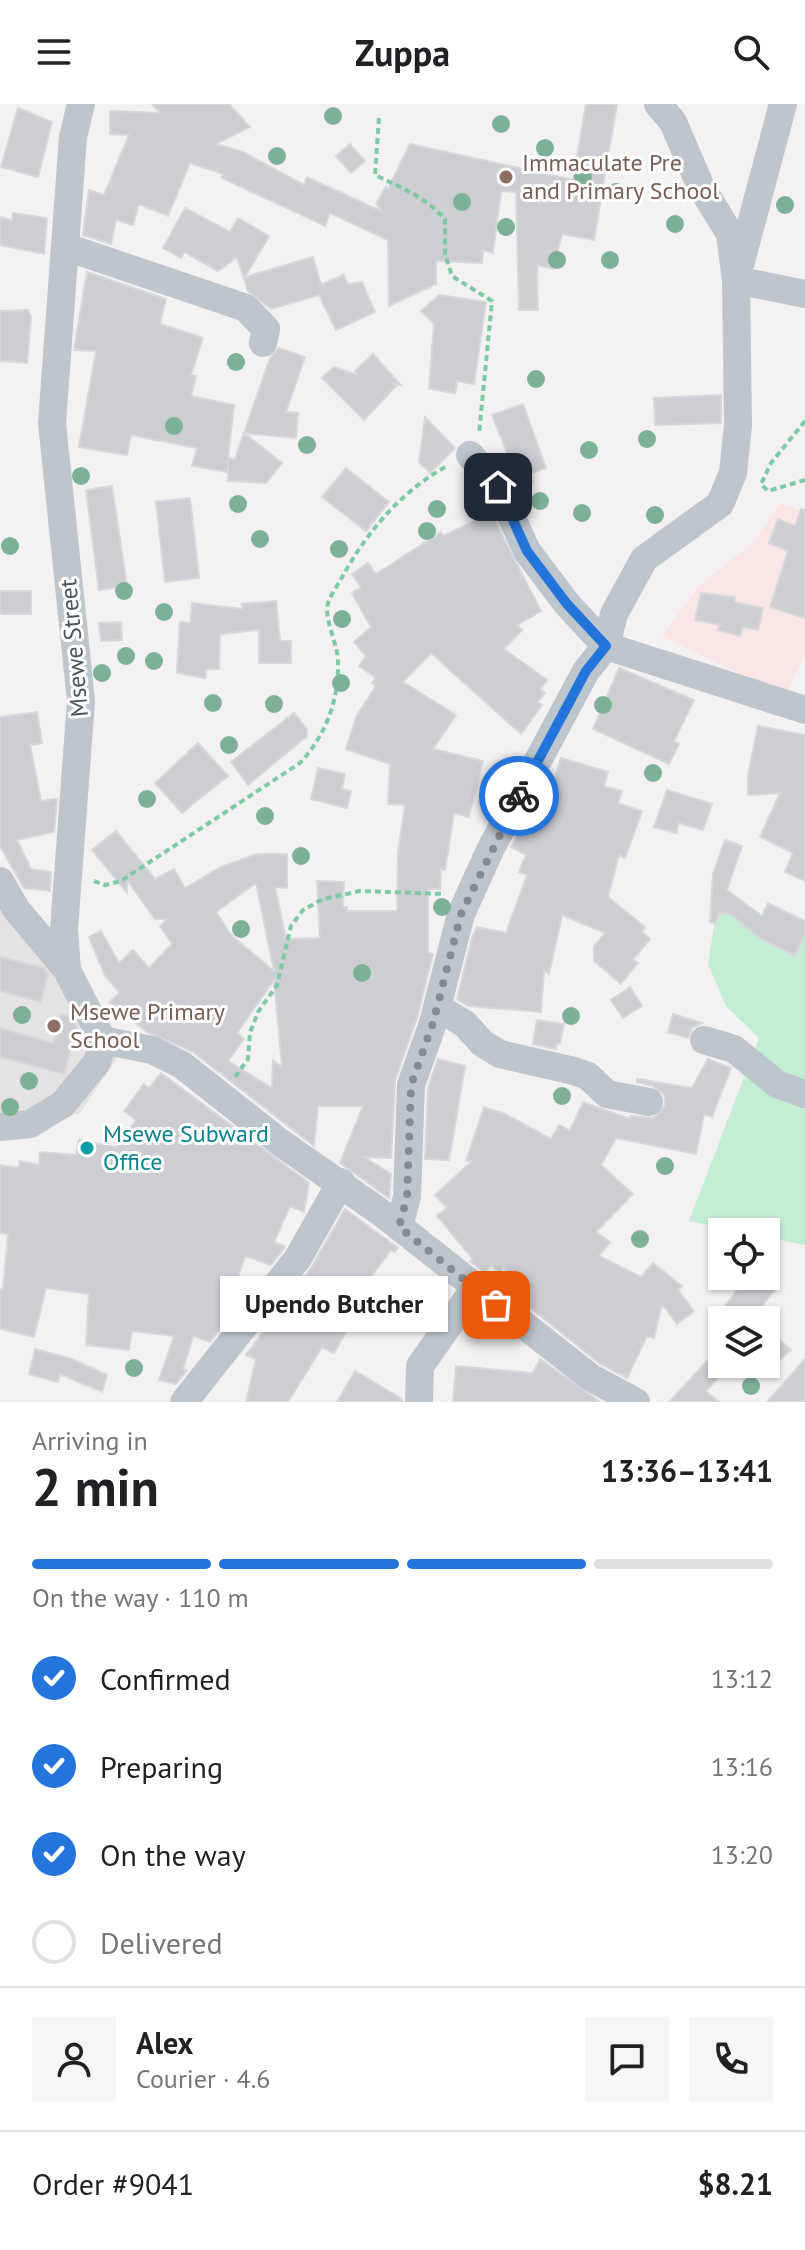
<!DOCTYPE html>
<meta charset="utf-8">
<style>
:root{--surface:#fff;--page:#f6f6f6;--text:#202124;--muted:#757577;--line:#e0e0e0;--accent:#2475db}
body{margin:0;font-family:"PT Sans",sans-serif;background:var(--page);color:var(--text);height:100vh;display:flex;flex-direction:column;font-size:30px;white-space:nowrap}
*{box-sizing:border-box;margin:0}
p{font-size:26px;color:var(--muted)}
.icon{flex:none;width:44px;height:44px;fill:none;stroke:currentColor;stroke-width:2;stroke-linecap:round;stroke-linejoin:round}
.map{position:relative;height:1298px;overflow:hidden}
.details{display:flex;flex-direction:column;background:var(--surface);flex:1}
.details>*{flex:none}
.tools{position:absolute;left:708px;top:1114px;display:grid;gap:16px}
.tools a{display:grid;place-items:center;width:72px;height:72px;border-radius:0px;background:var(--surface);box-shadow:0 2px 6px #0004;font-size:40px}
.pin{position:absolute;display:grid;place-items:center;width:68px;height:68px;color:#fff;margin:-34px;border-radius:16px;box-shadow:0 4px 12px #0006}
.courier{position:absolute;display:grid;place-items:center;width:80px;height:80px;margin:-40px;border:6px solid #2475db;border-radius:50%;background:#fff;color:#222;box-shadow:0 2px 10px #0007}
.bubble{position:absolute;height:56px;border-radius:0px;background:var(--surface);box-shadow:0 2px 6px #0004;font-size:26px;font-weight:700;line-height:56px;text-align:center}
.summary em{font-style:normal;font-weight:700}
.summary div{display:flex;flex-direction:column-reverse}
.summary{display:flex;align-items:center;justify-content:space-between;height:136px;padding:0 32px}
h1{font-size:52px;font-weight:700;line-height:60px}
.bar{display:grid;grid-template-columns:repeat(4,1fr);gap:12px 8px;align-content:center;height:96px;padding:0 32px}
.bar i{height:10px;border-radius:6px;background:var(--line)}
.bar .on{background:var(--accent)}
.bar p{grid-column:span 4}
.line{display:flex;align-items:center;gap:20px;padding:0 32px;border-top:2px solid var(--line)}
.line div{flex:1}
.round{display:grid;place-items:center;flex:none;width:84px;height:84px;border-radius:0px;background:var(--page)}
ol{padding:0 32px;list-style:none}
li{display:flex;align-items:center;gap:24px;height:88px}
li p{margin-inline-start:auto}
li .icon{padding:8px;border-radius:50%;background:var(--accent);color:#fff;stroke-width:4}
li:last-child{color:var(--muted)}
li i{width:44px;height:44px;border:4px solid var(--line);border-radius:50%}
header{display:flex;justify-content:space-between;align-items:center;height:104px;padding:0 32px;background:var(--surface);font-size:36px;font-weight:700}
.map>svg:first-child{display:block}
.education{fill:#e4e2e3}
.medical{fill:#fae6e5}
.green{fill:#c3eed3}
.building{fill:#ccced3;stroke:#d6d8dc;stroke-width:2;fill-rule:evenodd}
.lines{fill:none;stroke-linecap:round;stroke-linejoin:round}
.path{stroke:#7dcaa3;stroke-width:4;stroke-dasharray:6 4;stroke-linecap:butt}
.minor{stroke:#bec6cd;stroke-width:28}
.tree{fill:#7db196}
.done{stroke:#858c91;stroke-width:8;stroke-dasharray:0 14.4}
.route{stroke:#2475db;stroke-width:10}
.education-dot{fill:#8d6e63;stroke:#fff;stroke-width:3}
.culture-dot{fill:#0f9aa8;stroke:#fff;stroke-width:3}
.labels{text-anchor:middle;stroke-width:6;stroke-linejoin:round;paint-order:stroke}
.education-label{font-size:24px;fill:#785e54;stroke:#fff;text-anchor:start}
.street-label{font-size:24px;fill:#4a555e;stroke:#fff}
.culture-label{font-size:24px;fill:#0d838f;stroke:#fff;text-anchor:start}
</style>
<header><svg class="icon" aria-label="menu" viewBox="0 0 24 24"><path d="M4 6h16M4 12h16M4 18h16"/></svg>Zuppa<svg class="icon" aria-label="search" viewBox="0 0 24 24"><circle cx="10" cy="10" r="6"/><path d="M15 15l6 6"/></svg></header>
<div class="map">
<svg width="805" height="1298" viewBox="0 0 805 1298">
<rect width="100%" height="100%" fill="#f3f1f1"/>
<path class="education" d="M0 782 124 944 80 1009 30 1023 0 1011Z"/>
<path class="medical" d="M780 399 805 409V550L785 592 662 532 699 482 754 438Z"/>
<path class="green" d="M720 785 789 826 805 830V1141L766 1133V1128H742L689 1117 759 934 726 902 708 860Z"/>
<path class="building" d="M152 0H229L250 23 216 40 243 48 304 81 307 73 383 108 376 100 386 82 388 85 410 40 573 76 586 0H617L594 136 562 130 553 165 537 161 538 206H519L516 88 501 87 493 149 483 146 482 159 436 157V180L389 202 388 136 330 109 325 122 222 74 223 70 190 59 168 112 139 100 133 121 116 116 111 140 83 131 89 86 104 91 129 31 110 30V7L160 9Z
M18 4 52 18 38 73 1 63Z
M350 40 365 57 351 69 336 52Z
M185 104 230 128 238 114 269 132 245 173 313 153 321 181 343 171 348 180 362 178 375 208 336 226 319 191 271 205 248 187 237 153 218 167 184 148 181 154 163 144Z
M13 109 47 114 44 150 0 141V113L12 116Z
M87 168 166 195 160 220 203 234 191 271 196 272 191 292 234 301 228 354 235 355 270 254 279 244 305 253 286 308 298 309 296 334 244 329 282 359 266 379 228 377V356L227 368 192 362 197 344 131 331 127 351 79 343 96 247 74 246Z
M439 191 486 198 474 280 457 277 455 289 429 285 434 220 421 207Z
M28 206 31 213 27 259 0 257V207Z
M373 250 401 281 394 280 396 282 364 316 322 274 334 263 357 271 355 267Z
M721 291V319L655 321 654 294Z
M523 300 546 364 530 370 533 378 517 384 502 362 511 359 492 311Z
M425 313 455 344 430 369 419 358Z
M346 364 389 398 366 427 322 393Z
M112 382 127 482 99 486 86 386Z
M190 394 199 474 165 478 156 398Z
M801 405 805 406V514L770 503 788 447 769 439 778 415 795 422Z
M491 409 541 507 517 521 522 526 504 545 547 576 540 585 545 589 538 598 542 601 521 630 431 549 403 578 456 611 433 645 483 657 469 713 454 709 445 766 441 765 440 785H428V849L433 850 417 914 395 976 391 1054 364 1053 391 1070 389 1094 340 1059 363 1002H318L314 1042 193 948 147 928 109 898 120 889 105 872 89 833 101 827 119 859 133 846 149 864 172 840 160 822 167 815H155L127 776V789L92 746 116 727 155 775 174 765 185 784 221 763 257 750H287V784L275 783 286 835 320 834 317 777 344 778 343 803H347V807H397L398 748 405 701 388 700 390 660 346 645 357 611 376 582 372 579 376 574 359 562 366 552 354 538 371 523 352 489 361 483 352 470 368 459 376 470 441 428 443 432ZM256 779 274 867 231 831 216 808ZM274 876 282 963 273 956 272 984 228 957 244 935 237 929Z
M0 487H31V510H0Z
M701 489 735 493 734 498 763 504 758 526 743 523 740 532 718 526 720 521 695 516Z
M276 497 280 537H291V559H259V526L220 530 219 565H206L205 574 177 569 180 518 190 519 192 499 242 505V500Z
M121 518 122 536 101 537 99 519Z
M619 564 694 596 674 637 679 640 669 660 593 625Z
M37 608 42 639 30 641 41 697 57 695 54 728 17 736 31 765 51 768 50 787 24 784 0 742V613Z
M294 609 307 625V632L248 681 231 658Z
M758 622 805 631V777L785 768 793 749 760 733 780 689 748 691V671Z
M198 639 228 672 182 709 155 679Z
M561 654 608 668 604 682 622 687 618 699 642 707 625 754 619 751 608 793 645 823 642 828 650 835 633 855 638 859 621 880 594 857V842L605 829 562 811 549 870 544 866 541 908 468 902 457 895 472 834 477 823 506 829 527 771 519 768 526 751 511 743 529 709 534 711 551 672 555 673Z
M318 664 345 670 342 685 351 687 347 704 311 695Z
M667 686 712 700 703 726 679 719 676 729 654 723Z
M725 736 742 742 727 786 762 812 768 799 805 817V831L795 852 761 835 730 810 719 809 716 820 710 818 713 770Z
M0 853 44 864 48 870 41 898 0 887Z
M630 883 642 902 623 914 611 896Z
M61 910 72 913 77 924 64 970 0 953V924L53 939Z
M673 910 702 919 692 924 688 934 668 928Z
M537 916 564 920 560 940 557 939 556 945 533 940Z
M438 955 465 962 449 1056 425 1055 428 984Z
M708 955 731 964 712 1013 704 1010 696 1050 616 1034 601 1061 633 1090 596 1128 610 1138 599 1152 641 1173 653 1159 682 1182 678 1186 694 1207 677 1220 662 1200 654 1234 647 1232 627 1274 599 1259 528 1202 531 1200 504 1163 499 1168 491 1161 484 1168 470 1157 473 1155 437 1112 447 1104 435 1091 472 1057H466L484 1003 505 1010 551 1035 559 1021 570 1027 583 998 630 1015 631 1012 654 1014 665 1002V992L653 982 637 978V975L692 984Z
M161 969 309 1079 304 1108 290 1102 274 1138 285 1142 284 1144 271 1161 245 1152 232 1191 244 1195 210 1238 193 1232 183 1265 187 1266 176 1280 159 1276 174 1232 132 1227 129 1246 86 1241 89 1190 46 1184 34 1233 0 1225V1185L3 1186 8 1130 0 1129V1061L19 1064 20 1057 39 1061 40 1048 76 1051 79 1036 116 1043 136 1016 124 1007 144 980 149 984Z
M345 1105 398 1144 395 1148 391 1146 368 1177 373 1180 334 1249 322 1243 288 1298H246L256 1255 246 1251 311 1164Z
M748 1172H765L778 1181 752 1216H714Z
M766 1224 791 1246 766 1268Z
M35 1245 72 1255 107 1271 102 1288 60 1270 58 1278 29 1270Z
M540 1255 600 1298H453L456 1262 533 1269Z
M805 1255V1298H767Z
M707 1257 721 1270 706 1287 719 1298H669Z
M355 1267 402 1295V1298H337Z"/>
<g class="lines">
<path class="path" d="M379 14 375 71C402 84 425 93 445 115V150L452 172 492 197 479 330
M805 317 771 359 761 380 768 387 805 376
M94 777 105 781 121 777 300 659C325 632 339 597 338 559 338 541 327 523 327 504 328 495 335 485 340 477 365 430 400 388 447 362
M235 973 248 955 250 929 258 908 277 881 291 822 303 806 323 795 360 787 445 790"/>
<path class="minor" d="M658 0 673 18 700 81 730 130 736 176 805 190
M66 143 246 204 266 225 263 239
M470 351 498 383 527 447 567 500 606 542 805 606
M0 777 16 805 67 866
M437 903 465 920 482 939 500 950 574 967 588 972 607 990 649 998
M102 936 152 946 182 961 281 1039 383 1110 590 1273 636 1298
M704 936 734 945 777 980 805 990
M0 1023 30 1020 63 1000 97 958 101 945 99 929 67 866 64 825 81 597 52 319 73 33 81 0
M399 1123 407 1093 411 981 433 919 461 810 491 744 586 567 606 542 614 510 644 455 720 400 733 369 738 321 736 176 783 0
M184 1298 298 1154 341 1078
M419 1298 420 1262 475 1184"/>
</g>
<g class="tree">
<circle cx="333" cy="12" r="9"/>
<circle cx="501" cy="20" r="9"/>
<circle cx="545" cy="44" r="9"/>
<circle cx="277" cy="52" r="9"/>
<circle cx="583" cy="73" r="9"/>
<circle cx="616" cy="88" r="9"/>
<circle cx="462" cy="98" r="9"/>
<circle cx="785" cy="101" r="9"/>
<circle cx="675" cy="120" r="9"/>
<circle cx="506" cy="123" r="9"/>
<circle cx="557" cy="156" r="9"/>
<circle cx="610" cy="156" r="9"/>
<circle cx="236" cy="258" r="9"/>
<circle cx="536" cy="275" r="9"/>
<circle cx="174" cy="322" r="9"/>
<circle cx="647" cy="335" r="9"/>
<circle cx="307" cy="341" r="9"/>
<circle cx="589" cy="346" r="9"/>
<circle cx="81" cy="372" r="9"/>
<circle cx="540" cy="397" r="9"/>
<circle cx="238" cy="400" r="9"/>
<circle cx="437" cy="405" r="9"/>
<circle cx="582" cy="409" r="9"/>
<circle cx="655" cy="411" r="9"/>
<circle cx="427" cy="427" r="9"/>
<circle cx="260" cy="435" r="9"/>
<circle cx="10" cy="442" r="9"/>
<circle cx="339" cy="445" r="9"/>
<circle cx="124" cy="487" r="9"/>
<circle cx="164" cy="508" r="9"/>
<circle cx="342" cy="515" r="9"/>
<circle cx="126" cy="552" r="9"/>
<circle cx="154" cy="557" r="9"/>
<circle cx="102" cy="569" r="9"/>
<circle cx="341" cy="579" r="9"/>
<circle cx="213" cy="599" r="9"/>
<circle cx="274" cy="600" r="9"/>
<circle cx="603" cy="601" r="9"/>
<circle cx="229" cy="641" r="9"/>
<circle cx="653" cy="669" r="9"/>
<circle cx="147" cy="695" r="9"/>
<circle cx="265" cy="712" r="9"/>
<circle cx="301" cy="752" r="9"/>
<circle cx="442" cy="803" r="9"/>
<circle cx="241" cy="825" r="9"/>
<circle cx="362" cy="869" r="9"/>
<circle cx="22" cy="911" r="9"/>
<circle cx="571" cy="912" r="9"/>
<circle cx="29" cy="977" r="9"/>
<circle cx="562" cy="992" r="9"/>
<circle cx="10" cy="1003" r="9"/>
<circle cx="665" cy="1062" r="9"/>
<circle cx="640" cy="1135" r="9"/>
<circle cx="134" cy="1264" r="9"/>
<circle cx="751" cy="1282" r="9"/>
</g>
<g class="lines">
<path class="done" d="M496 1201 399 1123 407 1093 411 981 433 919 461 810 519 692"/>
<path class="route" d="M498 383 527 447 567 500 606 542 586 567 519 692"/>
</g>
<g class="education-dot">
<circle cx="506" cy="73" r="8"/>
<circle cx="54" cy="922" r="8"/>
</g>
<circle class="culture-dot" cx="87" cy="1044" r="8"/>
<g class="labels">
<g class="education-label">
<text x="522" y="67">Immaculate Pre<tspan x="522" dy="28">and Primary School</tspan></text>
<text x="70" y="916">Msewe Primary<tspan x="70" dy="28">School</tspan></text>
</g>
<g class="street-label">
<text transform="translate(74 544) rotate(-95)" y="8">Msewe Street</text>
</g>
<g class="culture-label">
<text x="103" y="1038">Msewe Subward<tspan x="103" dy="28">Office</tspan></text>
</g>
</g>
</svg>
<div class="tools">
<a><svg class="icon" aria-label="locate" viewBox="0 0 24 24"><circle cx="12" cy="12" r="6"/><path d="M12 2v4M12 18v4M2 12h4M18 12h4"/></svg></a>
<a><svg class="icon" aria-label="layers" viewBox="0 0 24 24"><path d="M12 4l9 5-9 5-9-5zM3 14l9 5 9-5"/></svg></a>
</div>
<div class="pin" style="left:496px;top:1201px;background:#ea580c"><svg class="icon" aria-label="bag" viewBox="0 0 24 24"><path d="M5 8h14l-1 12H6zM9 8a3 3 0 0 1 6 0"/></svg></div>
<div class="pin" style="left:498px;top:383px;background:#1f2937"><svg class="icon" aria-label="home" viewBox="0 0 24 24"><path d="M3 11l9-7 9 7M6 9v11h12V9"/></svg></div>
<div class="courier" style="left:519px;top:692px"><svg class="icon" aria-label="bike" viewBox="0 0 24 24"><circle cx="6" cy="16" r="4"/><circle cx="18" cy="16" r="4"/><path d="M6 16l4-8h5l3 8M10 8l3 8H6M13 5h3"/></svg></div>
<div class="bubble" style="left:220px;top:1172px;width:228px">Upendo Butcher</div>
</div>
<section class="details">
<div class="summary"><div><h1>2 min</h1><p>Arriving in</p></div><em>13:36–13:41</em></div>
<div class="bar"><i class="on"></i><i class="on"></i><i class="on"></i><i></i><p>On the way · 110 m</p></div>
<ol>
<li><svg class="icon" aria-label="check" viewBox="0 0 24 24"><path d="M5 12l5 5 9-10"/></svg>Confirmed<p>13:12</p></li>
<li><svg class="icon" aria-label="check" viewBox="0 0 24 24"><path d="M5 12l5 5 9-10"/></svg>Preparing<p>13:16</p></li>
<li><svg class="icon" aria-label="check" viewBox="0 0 24 24"><path d="M5 12l5 5 9-10"/></svg>On the way<p>13:20</p></li>
<li><i></i>Delivered</li>
</ol>
<div class="line" style="height:144px"><a class="round"><svg class="icon" aria-label="person" viewBox="0 0 24 24"><circle cx="12" cy="8" r="4"/><path d="M4 21q1-7 8-7t8 7"/></svg></a><div><b>Alex</b><p>Courier · 4.6</p></div><a class="round"><svg class="icon" aria-label="chat" viewBox="0 0 24 24"><path d="M4 5h16v11H9l-5 4z"/></svg></a><a class="round"><svg class="icon" aria-label="phone" viewBox="0 0 24 24"><path d="M5 4h4l2 5-3 2q2 4 5 5l2-3 5 2v4C11 20 4 13 5 4z"/></svg></a></div>
<div class="line" style="height:104px"><div>Order #9041</div><b>$8.21</b></div>
</section>
